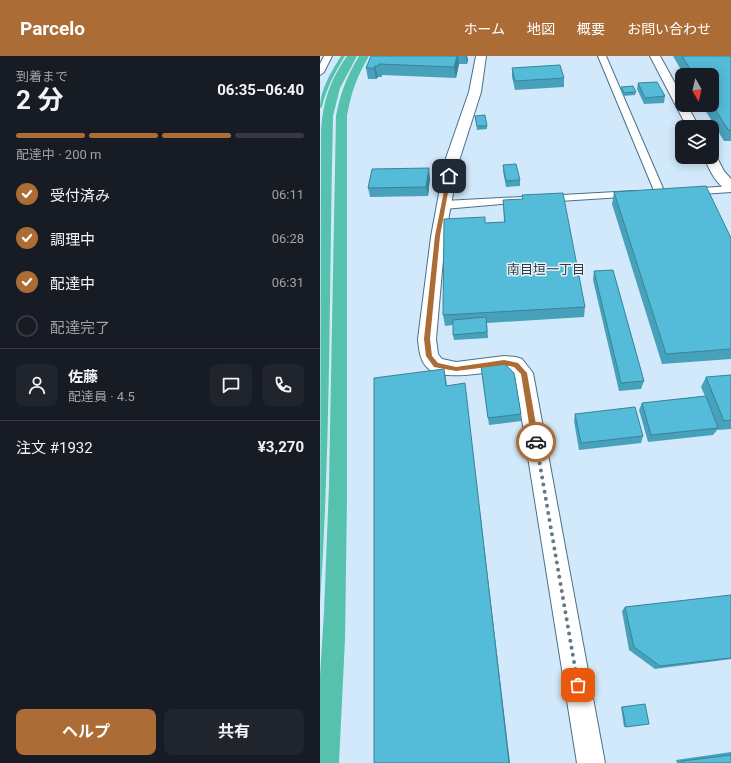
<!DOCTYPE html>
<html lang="ja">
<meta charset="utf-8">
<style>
:root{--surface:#171b24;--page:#20242c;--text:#f1f3f6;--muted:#9ea1a6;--line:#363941;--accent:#ac6c35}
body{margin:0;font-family:Roboto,"Noto Sans JP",sans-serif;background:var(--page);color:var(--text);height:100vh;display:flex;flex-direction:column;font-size:15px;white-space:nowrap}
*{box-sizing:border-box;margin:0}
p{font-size:13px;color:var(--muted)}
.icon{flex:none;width:22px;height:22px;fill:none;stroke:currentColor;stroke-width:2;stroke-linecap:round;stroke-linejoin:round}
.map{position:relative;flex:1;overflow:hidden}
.drawer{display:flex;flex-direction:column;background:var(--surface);width:320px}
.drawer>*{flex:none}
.needle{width:26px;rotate:172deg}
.buttons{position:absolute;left:355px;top:12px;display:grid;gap:8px}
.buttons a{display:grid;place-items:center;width:44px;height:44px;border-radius:8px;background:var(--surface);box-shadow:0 2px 10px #0003;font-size:20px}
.pin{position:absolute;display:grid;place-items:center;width:34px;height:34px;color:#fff;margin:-17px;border-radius:8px;box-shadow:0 2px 6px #0006}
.courier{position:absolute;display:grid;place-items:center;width:40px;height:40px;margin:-20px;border:3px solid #ac6c35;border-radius:50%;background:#fff;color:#222;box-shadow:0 1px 5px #0007}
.summary em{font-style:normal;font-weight:700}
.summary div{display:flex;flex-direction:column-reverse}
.summary{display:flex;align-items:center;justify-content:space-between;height:68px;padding:0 16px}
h1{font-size:26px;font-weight:700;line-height:30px}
.bar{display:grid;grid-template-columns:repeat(4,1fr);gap:6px 4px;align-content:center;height:48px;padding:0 16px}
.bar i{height:5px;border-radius:3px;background:var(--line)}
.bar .current{background:var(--accent)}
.bar p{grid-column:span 4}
.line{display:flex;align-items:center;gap:10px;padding:0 16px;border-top:1px solid var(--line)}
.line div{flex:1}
.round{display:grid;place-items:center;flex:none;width:42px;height:42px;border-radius:8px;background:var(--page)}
ol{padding:0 16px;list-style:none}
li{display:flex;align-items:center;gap:12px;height:44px}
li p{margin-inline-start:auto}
li .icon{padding:4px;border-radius:50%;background:var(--accent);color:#fff;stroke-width:4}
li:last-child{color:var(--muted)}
li i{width:22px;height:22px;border:2px solid var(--line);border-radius:50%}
.button{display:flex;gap:8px;margin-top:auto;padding:8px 16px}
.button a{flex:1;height:46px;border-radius:8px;background:var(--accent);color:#fff;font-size:16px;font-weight:700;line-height:46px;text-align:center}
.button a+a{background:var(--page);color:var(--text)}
header{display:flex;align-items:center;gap:24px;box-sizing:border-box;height:56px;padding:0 20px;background:var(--accent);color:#fff}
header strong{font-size:19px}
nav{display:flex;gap:22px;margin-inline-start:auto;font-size:14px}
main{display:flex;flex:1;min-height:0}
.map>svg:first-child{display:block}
.water{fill:#56c1ad}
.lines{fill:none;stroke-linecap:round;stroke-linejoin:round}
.stream{fill:#56c1ad;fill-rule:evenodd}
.minor-casing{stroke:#4b708a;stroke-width:2}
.tertiary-casing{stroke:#4b708a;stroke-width:2}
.minor{fill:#fff;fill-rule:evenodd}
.tertiary{fill:#fff;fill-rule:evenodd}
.wall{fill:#48a1ba}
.shaded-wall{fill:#3b8397}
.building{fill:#54bbd8;stroke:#3b8397}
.route{fill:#ac6c35}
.done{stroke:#657886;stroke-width:4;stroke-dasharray:0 7.2}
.labels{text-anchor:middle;stroke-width:3;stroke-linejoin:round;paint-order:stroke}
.neighbourhood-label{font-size:13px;fill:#2b3b47;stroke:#ebf3f9}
</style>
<header>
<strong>Parcelo</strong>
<nav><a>ホーム</a><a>地図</a><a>概要</a><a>お問い合わせ</a></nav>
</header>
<main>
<section class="drawer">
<div class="summary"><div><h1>2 分</h1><p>到着まで</p></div><em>06:35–06:40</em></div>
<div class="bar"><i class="current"></i><i class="current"></i><i class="current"></i><i></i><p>配達中 · 200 m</p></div>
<ol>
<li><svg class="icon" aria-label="check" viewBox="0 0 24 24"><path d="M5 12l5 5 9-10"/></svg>受付済み<p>06:11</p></li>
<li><svg class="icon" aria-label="check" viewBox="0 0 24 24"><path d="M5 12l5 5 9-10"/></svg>調理中<p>06:28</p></li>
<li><svg class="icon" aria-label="check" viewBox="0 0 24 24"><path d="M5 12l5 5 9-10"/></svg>配達中<p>06:31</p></li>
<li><i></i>配達完了</li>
</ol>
<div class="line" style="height:72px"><a class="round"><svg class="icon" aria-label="person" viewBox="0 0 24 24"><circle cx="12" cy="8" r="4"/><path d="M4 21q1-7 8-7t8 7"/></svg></a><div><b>佐藤</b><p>配達員 · 4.5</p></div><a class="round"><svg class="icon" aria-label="chat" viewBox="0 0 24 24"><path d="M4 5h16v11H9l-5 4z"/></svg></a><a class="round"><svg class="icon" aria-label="phone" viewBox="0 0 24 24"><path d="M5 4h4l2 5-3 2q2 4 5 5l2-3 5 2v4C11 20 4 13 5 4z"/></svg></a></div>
<div class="line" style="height:52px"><div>注文 #1932</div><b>¥3,270</b></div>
<div class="button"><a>ヘルプ</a><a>共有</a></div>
</section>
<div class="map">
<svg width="411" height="707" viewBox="0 0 411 707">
<rect width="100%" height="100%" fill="#d1e9fa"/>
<path class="water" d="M27 0H37L20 32 13 60C9 222 11 385 0 546L1 79C2 48 9 26 27 0Z
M39 0H49C36 23 32 34 27 60V441L25 583 19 707H0V620L4 556 9 429 16 60C20 38 27 20 39 0Z"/>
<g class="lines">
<path class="stream" d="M21 0H25C15 16 6 33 2 51L0 52C0 33 12 15 21 0Z"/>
<defs>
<path id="minor" d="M4 0H12L4 16 0 19V8Z
M278 0H286L345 137 344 139H336L335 137Z
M411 130V136L368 139 363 136 368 133Z
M314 135 318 136 319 138 318 140 224 146 220 145 218 143 220 141 224 140Z
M202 141 206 142 208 144 206 146 124 153 120 151 118 149 120 147 124 145Z"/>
<path id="tertiary" d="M156 0H166L161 36 139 105 125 181 116 283 118 298 122 303 136 306 184 300 196 301 202 303 213 317 285 707H257L195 320 191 315 184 314C166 316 126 325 110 314 100 307 99 294 98 283L111 181 125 105 149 36Z
M330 0H340L362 40V49H367L379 71H367Z
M392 98H395L404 115 411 123V135C397 132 389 113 384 101H392Z"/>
</defs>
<use href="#minor" class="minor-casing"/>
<use href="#tertiary" class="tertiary-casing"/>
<use href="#minor" class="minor"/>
<use href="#tertiary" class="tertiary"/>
</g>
<path class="wall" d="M51 0H147L148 4 147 8H139L136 22 62 19V21H58L56 23H48L46 12Z
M353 0H411V85H404L382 49H392V19H364Z
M192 12 244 22V31L195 34 192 21Z
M318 27 345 40 344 47 324 48 317 33Z
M301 31 316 36 315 39 303 40 301 34Z
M155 60 167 70V73L157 74Z
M183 109 200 124V130L186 131 183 115Z
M110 122 108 140 50 141 48 132Z
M294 136 411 182V303L342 308 292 148Z
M202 139 265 251 264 261 167 267 168 282 134 284 133 279V269L125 270 123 259 166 167 184 166 183 144 202 143Z
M274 215 324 325 321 333 299 335 273 224Z
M161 310 201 358V365L169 369Z
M411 319V373L398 374V373L393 379 328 386 319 354 322 347 385 340 381 331 386 321Z
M255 358 323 380 321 387 259 394 254 365Z
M411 539V603L335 613 309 594 302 555 305 551Z
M325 648 306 671H304L301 651Z
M411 696V707H357L356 704Z"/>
<path class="shaded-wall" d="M137 0H138L139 8 136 22 134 11Z
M146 0H147L148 4 147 8Z
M55 10 58 21 56 23 54 12Z
M109 112 110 122 108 140 106 131Z
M124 313 126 323 128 339 126 330Z
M145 327 146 337 190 707H189Z"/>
<path class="building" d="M51 0H137L134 11 59 8V10H55L54 12H46Z
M362 0H411V74H408L392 48V19H374Z
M240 9 244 22 195 25 192 12Z
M337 26 345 40 325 42 318 27Z
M313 30 316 36 304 37 301 31Z
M165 59 167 70H157L155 60Z
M196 108 200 124 186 125 183 109Z
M109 112 106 131 48 132 52 113Z
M386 130 411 182V293L346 298 294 136Z
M243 137 265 251 123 259 124 163 165 161V167L185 166 183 144 203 143 202 139Z
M293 214 324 325 301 327 274 215Z
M166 261 167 276 133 279V264Z
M184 307 194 317 201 358 168 362 161 310Z
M124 313 126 330 145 327 189 707H54V322Z
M411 319V364L404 365 386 321Z
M386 340 398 372 331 379 322 347Z
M315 351 323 380 261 387 255 358Z
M411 539V602L340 610 314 591 305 551Z
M325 648 329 668 306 671 302 651Z
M411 699V707H362V705Z"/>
<path class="route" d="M129 118 131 120 120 180 110 283 112 300 118 307 136 311 184 304 198 307 207 317 219 386 216 389 212 386 201 318 194 311 184 309 136 315 114 311 106 300 104 283 115 180 127 120Z"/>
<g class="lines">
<path class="done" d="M216 386 258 629"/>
</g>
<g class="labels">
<g class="neighbourhood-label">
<text x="226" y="218">南目垣一丁目</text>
</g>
</g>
</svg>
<div class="buttons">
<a><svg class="needle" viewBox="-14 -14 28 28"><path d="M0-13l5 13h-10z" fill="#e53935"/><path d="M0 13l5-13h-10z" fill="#9ea1a6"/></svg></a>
<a><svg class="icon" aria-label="layers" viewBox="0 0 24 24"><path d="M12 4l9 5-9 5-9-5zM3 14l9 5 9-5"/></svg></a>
</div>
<div class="pin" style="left:258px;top:629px;background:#ea580c"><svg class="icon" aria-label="bag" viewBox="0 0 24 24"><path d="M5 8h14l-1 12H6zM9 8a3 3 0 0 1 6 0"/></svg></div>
<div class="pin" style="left:129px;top:120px;background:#1f2937"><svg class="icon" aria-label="home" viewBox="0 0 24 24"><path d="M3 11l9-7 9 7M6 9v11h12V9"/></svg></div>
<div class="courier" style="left:216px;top:386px"><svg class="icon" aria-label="car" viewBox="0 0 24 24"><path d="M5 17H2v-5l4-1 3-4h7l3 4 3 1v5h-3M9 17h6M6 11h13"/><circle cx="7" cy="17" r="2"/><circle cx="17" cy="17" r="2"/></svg></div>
</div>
</main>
